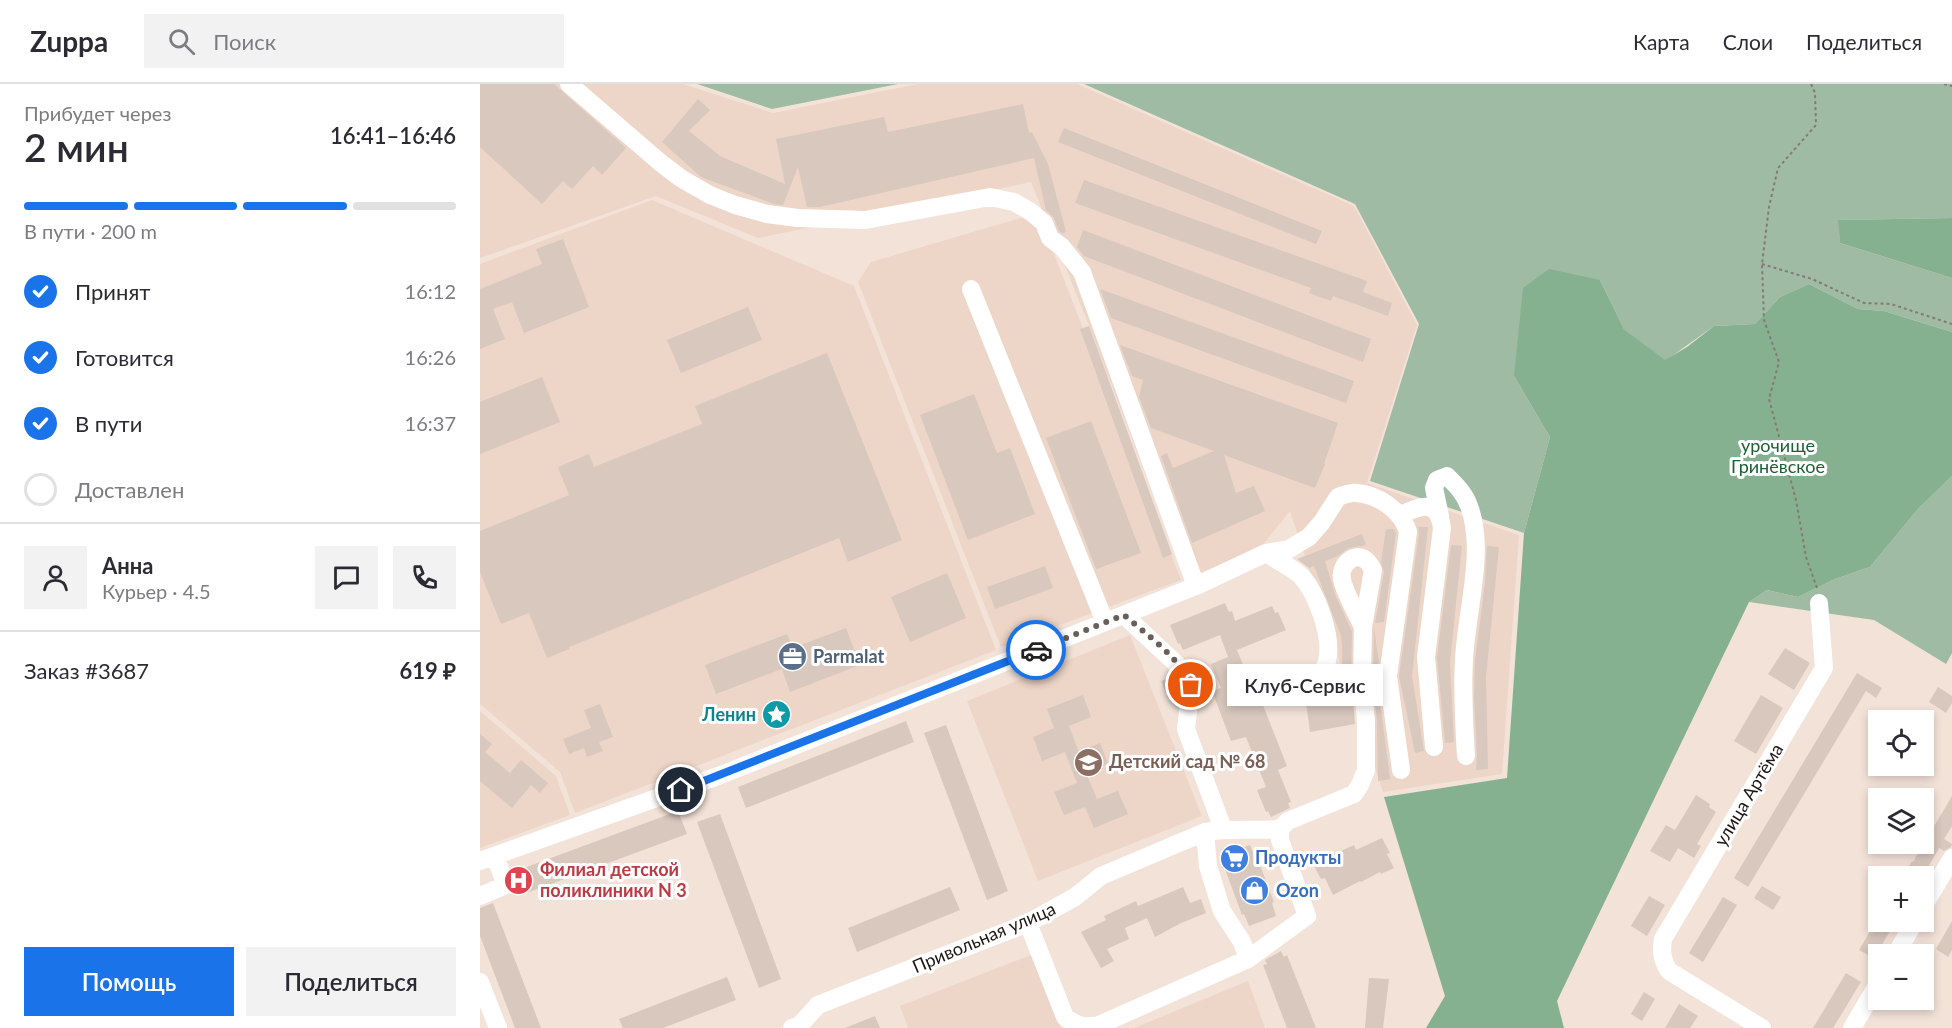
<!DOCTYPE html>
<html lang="ru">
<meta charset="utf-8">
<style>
:root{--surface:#fff;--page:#f2f2f3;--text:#2b2b33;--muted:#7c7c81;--line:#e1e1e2;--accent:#1a73e8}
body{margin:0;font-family:Lato,sans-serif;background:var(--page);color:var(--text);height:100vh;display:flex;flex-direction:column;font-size:22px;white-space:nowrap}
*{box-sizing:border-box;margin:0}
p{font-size:20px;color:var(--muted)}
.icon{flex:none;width:33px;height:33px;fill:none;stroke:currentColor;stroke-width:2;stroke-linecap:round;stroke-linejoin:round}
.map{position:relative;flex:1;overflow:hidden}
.panel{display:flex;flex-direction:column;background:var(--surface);width:480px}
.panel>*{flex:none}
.tools{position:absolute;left:1388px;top:626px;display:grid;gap:12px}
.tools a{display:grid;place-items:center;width:66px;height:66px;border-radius:0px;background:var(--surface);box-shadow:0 3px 9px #0003;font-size:30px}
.pin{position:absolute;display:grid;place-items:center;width:51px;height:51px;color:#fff;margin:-26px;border:3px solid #fff;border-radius:50%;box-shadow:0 2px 6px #0007}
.courier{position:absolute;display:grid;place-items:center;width:60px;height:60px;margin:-30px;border:4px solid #1a73e8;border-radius:50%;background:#fff;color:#222;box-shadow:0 2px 8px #0007}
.bubble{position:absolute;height:42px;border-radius:0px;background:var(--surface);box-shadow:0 3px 9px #0003;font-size:20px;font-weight:600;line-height:42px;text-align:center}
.headline em{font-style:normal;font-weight:600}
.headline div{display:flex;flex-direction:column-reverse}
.headline{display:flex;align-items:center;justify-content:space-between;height:102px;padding:0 24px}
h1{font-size:39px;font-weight:600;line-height:45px}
.bar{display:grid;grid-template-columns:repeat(4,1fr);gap:9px 6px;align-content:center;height:72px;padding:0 24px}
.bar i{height:8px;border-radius:4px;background:var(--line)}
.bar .on{background:var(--accent)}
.bar p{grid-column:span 4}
.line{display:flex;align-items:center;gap:15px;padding:0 24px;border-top:2px solid var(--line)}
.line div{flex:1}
.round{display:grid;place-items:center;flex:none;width:63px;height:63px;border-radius:0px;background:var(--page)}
ol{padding:0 24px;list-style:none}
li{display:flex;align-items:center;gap:18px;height:66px}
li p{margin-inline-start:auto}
li .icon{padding:6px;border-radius:50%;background:var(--accent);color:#fff;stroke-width:4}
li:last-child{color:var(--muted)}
li i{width:33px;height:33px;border:3px solid var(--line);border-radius:50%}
.primary-button{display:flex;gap:12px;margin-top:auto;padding:12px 24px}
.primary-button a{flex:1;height:69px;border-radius:0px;background:var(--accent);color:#fff;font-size:24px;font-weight:600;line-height:69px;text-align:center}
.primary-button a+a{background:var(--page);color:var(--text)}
header{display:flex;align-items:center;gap:36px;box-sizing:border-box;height:84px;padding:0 30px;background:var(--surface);border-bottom:2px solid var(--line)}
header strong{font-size:28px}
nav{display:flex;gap:33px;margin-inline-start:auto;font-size:21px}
.search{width:420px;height:54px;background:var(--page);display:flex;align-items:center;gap:15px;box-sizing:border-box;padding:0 21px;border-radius:0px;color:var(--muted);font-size:22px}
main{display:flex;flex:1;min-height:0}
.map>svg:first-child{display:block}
.built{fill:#edd6c7}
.green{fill:#9fbba4}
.forest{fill:#86b190}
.building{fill:#d8c8be}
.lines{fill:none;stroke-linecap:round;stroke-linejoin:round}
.path{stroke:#857a73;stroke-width:2;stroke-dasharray:3 3;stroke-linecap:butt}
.minor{stroke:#fff;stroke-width:18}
.done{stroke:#695f59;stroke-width:6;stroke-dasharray:0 10.8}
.route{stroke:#1a73e8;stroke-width:8}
.labels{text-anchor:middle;stroke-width:6;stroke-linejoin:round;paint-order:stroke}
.park-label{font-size:18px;fill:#1e6034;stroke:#fff}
.service-label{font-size:18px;font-weight:bold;fill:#4e5e75;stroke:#fff;text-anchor:start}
.culture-label{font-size:18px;font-weight:bold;fill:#0d838f;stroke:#fff;text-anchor:end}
.education-label{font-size:18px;font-weight:bold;fill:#785e54;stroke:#fff;text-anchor:start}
.street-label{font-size:18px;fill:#1e1814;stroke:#fff}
.shop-label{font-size:18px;font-weight:bold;fill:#366cbe;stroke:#fff;text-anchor:start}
.health-label{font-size:18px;font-weight:bold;fill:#be3a42;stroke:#fff;text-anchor:start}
</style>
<header>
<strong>Zuppa</strong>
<div class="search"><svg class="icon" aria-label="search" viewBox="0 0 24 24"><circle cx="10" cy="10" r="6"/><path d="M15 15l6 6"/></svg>Поиск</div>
<nav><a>Карта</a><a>Слои</a><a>Поделиться</a></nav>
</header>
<main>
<section class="panel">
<div class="headline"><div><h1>2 мин</h1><p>Прибудет через</p></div><em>16:41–16:46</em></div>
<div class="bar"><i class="on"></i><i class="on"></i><i class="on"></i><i></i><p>В пути · 200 m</p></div>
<ol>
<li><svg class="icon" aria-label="check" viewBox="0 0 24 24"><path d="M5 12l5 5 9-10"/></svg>Принят<p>16:12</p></li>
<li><svg class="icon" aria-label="check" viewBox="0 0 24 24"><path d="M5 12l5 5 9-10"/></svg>Готовится<p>16:26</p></li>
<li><svg class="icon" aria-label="check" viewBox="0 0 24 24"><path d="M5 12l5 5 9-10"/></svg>В пути<p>16:37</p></li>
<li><i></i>Доставлен</li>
</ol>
<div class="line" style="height:108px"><a class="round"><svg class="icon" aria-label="person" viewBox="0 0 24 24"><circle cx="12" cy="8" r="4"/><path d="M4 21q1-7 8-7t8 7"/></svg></a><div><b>Анна</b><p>Курьер · 4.5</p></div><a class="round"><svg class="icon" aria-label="chat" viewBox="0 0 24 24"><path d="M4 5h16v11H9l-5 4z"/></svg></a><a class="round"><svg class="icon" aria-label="phone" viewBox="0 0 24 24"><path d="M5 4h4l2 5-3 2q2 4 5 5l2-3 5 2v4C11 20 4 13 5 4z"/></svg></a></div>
<div class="line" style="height:78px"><div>Заказ #3687</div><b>619 ₽</b></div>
<div class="primary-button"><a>Помощь</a><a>Поделиться</a></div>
</section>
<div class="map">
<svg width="1472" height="944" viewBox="0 0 1472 944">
<rect width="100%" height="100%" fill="#f3e2d8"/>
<path class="built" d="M0 0H203L293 29 438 0H597L874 122 937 241 887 399 1039 451 1022 690 903 708 810 427 781 463 705 495 612 249 551 98 278 154 176 112 0 174Z
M172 116 374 202 516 566 95 729 80 688 0 620V180Z
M558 129 701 496 521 563 378 198 391 178Z
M650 551 722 732 558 797 487 617Z
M0 627 76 692 90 731 0 764Z
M551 871 581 944H428L420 922Z
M768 897 785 944H654Z"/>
<path class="green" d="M217 0H418L292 25Z
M604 0H1472V134L1359 136 1360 159 1472 194V248L1404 227 1378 225 1329 200 1300 213 1275 240 1234 242 1185 277 1144 245 1120 196 1034 292 1070 353 1044 449 890 397 939 240 875 120Z
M1472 392V569L1466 580 1394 536 1269 518 1287 506 1318 513 1355 495 1390 483 1438 425Z"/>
<path class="forest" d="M1472 134V194L1360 159 1358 136Z
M1069 185 1120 196 1144 245 1185 276 1207 263 1234 242 1275 240 1300 213 1329 200 1378 225 1404 227 1472 248V392L1438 425 1390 483 1355 495 1318 513 1287 506 1269 518 1077 917 1084 944H946L965 912 904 713 1027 694 1044 449 1070 353 1034 292 1043 204Z"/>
<path class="building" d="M0 0H74L146 64 122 91 113 82 92 105 83 97 62 120 0 63Z
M218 15 230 26 209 47 240 72 305 100 296 55 404 33 408 48 543 20 549 49 552 48 568 80 586 148 582 149 579 147 574 134 566 126 554 74 340 123H327L318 83 303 121 294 120 221 93 182 58Z
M584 44 842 147 836 160 578 58Z
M604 96 887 197 883 208 912 219 908 232 853 212 851 217 829 209 831 204 595 119Z
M603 146 891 255 883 278 604 172 597 163Z
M83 155 109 223 44 249 32 218 13 225 25 255 0 265V205L62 180 56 165Z
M620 205 874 297 866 319 631 234Z
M268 223 282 256 201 289 187 256Z
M609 242 692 470 683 474 600 245Z
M640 261 858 339 844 380H845L835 404 744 371 756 409 774 402 785 427 712 459 681 372 687 369 693 384 734 367 671 344 659 313 663 296 652 292Z
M347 269 422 456 368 478 359 454 89 563V565L67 574 49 529 21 540 0 488V447L89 411 78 383 109 370 114 383 222 340 215 322Z
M62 293 80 338 0 370V318Z
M494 310 517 369 530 364 555 430 488 456 440 331Z
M611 337 661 469 616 485 566 354Z
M938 443H948L932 592 944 667 935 669 919 592 939 450Z
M906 445H914L916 449 904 538 895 539 904 488 901 478Z
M882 450 886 461 869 464 858 472 845 477 855 510 872 548 871 594 875 640 830 648 826 619 863 614 862 560 861 552 834 482 829 484 817 475Z
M971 461 982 462 970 578 974 658 965 659 957 574Z
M1007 462 1019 463 1006 593 1008 685 996 686 997 671 994 612 995 577 1005 499Z
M565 482 573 504 515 525 507 503Z
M467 489 486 534 430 558 411 513Z
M745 519 749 528 752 527 755 537 792 522 795 529 798 528 806 546 757 566 767 590 772 588 777 601H775L807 682 798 686 811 718 808 719 810 724 791 733 788 727 786 728 777 706 786 703 766 653 751 657 732 607 741 604 731 580 748 573 740 551 703 566 700 559 698 560 690 541Z
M366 544 380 581 310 608 302 585 236 610 225 581 307 550 313 564Z
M894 544 899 578 897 594 910 695 898 697 897 638 893 593Z
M1305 564 1330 579 1314 606 1288 590Z
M1377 589 1402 604 1396 614 1386 607 1268 803 1254 794Z
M693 592 697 596 699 603 686 609 681 597Z
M1458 603 1472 612V619L1466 629 1449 618Z
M603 611 611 633 589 642 599 668 620 659 628 680 606 689 617 715 638 707 648 730 614 744 605 723 584 731 574 708 597 699 585 668 562 677 553 653 574 644 567 625Z
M1281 611 1303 624 1276 670 1254 657Z
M120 620 133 653 119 658 123 667 107 673 104 664 89 670 83 655 111 644 104 626Z
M426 637 434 658 266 724 258 703Z
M466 641 528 807 507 816 444 649Z
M0 650 12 660 5 668 30 689 41 676 68 699 60 709 51 701 32 724 0 697Z
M1216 711 1230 720 1229 723 1236 728 1217 760 1221 762 1214 774 1198 764 1190 778 1170 767 1186 741 1195 746Z
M1472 712V742L1464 755 1472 760 1471 763 1464 767 1459 764 1443 792H1423L1432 777 1433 778Z
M198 727 207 750 41 811 33 788Z
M240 730 301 895 279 904 217 738Z
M902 754 910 769 907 770 914 784 901 790 900 788 881 798 880 797 853 811 845 794 841 795 833 780 874 761 876 766Z
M770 761 775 773H777L794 818 792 819 796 832 769 842 764 830 762 831 745 785 748 784 743 771Z
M1282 802 1301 813 1293 826 1274 814Z
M470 803 480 826 377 868 368 844Z
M703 803 710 819 721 815 726 829 701 839 675 853 667 834 645 844 649 855 627 865 634 877 621 884 601 848 626 836 624 832 656 817 658 822Z
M1169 812 1185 821 1167 852 1151 842Z
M1243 813 1257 821 1223 878 1209 869Z
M13 819 61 944H35L0 852V824Z
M1396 837H1416L1394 874 1379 866Z
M1472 837V866L1468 873 1456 865Z
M801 867 804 873 807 871 836 944H807L783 881 787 880 785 876Z
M1366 889 1381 898 1361 931 1353 944H1333Z
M247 893 256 916 183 944H143L139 935Z
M889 894 909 895 903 944H885Z
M1164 908 1175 915 1162 937 1151 930Z
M1199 920 1218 932 1210 944H1185Z
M395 932 400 944H365Z"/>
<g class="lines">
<path class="path" d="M1331 0 1335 9 1336 41 1298 84 1289 123 1282 180 1284 236 1299 278 1289 315 1316 416 1326 473 1337 504
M1464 0 1472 2
M1282 180 1332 195 1384 219 1411 220 1472 240"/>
<path class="minor" d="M89 0 182 80 202 95 230 111 255 121 287 130 318 134 385 136 510 113 534 118 551 128 564 139 570 154 582 163 602 188 716 502
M491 205 625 538
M921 431C941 421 958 415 962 444L946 573 954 663
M960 432 954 404 957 396 967 392C976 401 985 410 989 422 1006 466 986 529 984 576 982 608 984 640 986 672
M786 469C796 476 813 484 821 492 837 509 853 554 847 577 845 585 840 594 837 603
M644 531 706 589 711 601 706 645 743 745
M725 748 728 782 742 827 762 858 768 875
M0 777 241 691 716 502 786 469 809 465 829 453 842 438 858 413C864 411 871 408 877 409 899 411 922 427 928 448L908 592 921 686
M0 812 26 801 15 772
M1443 823 1472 774
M548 839 585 933C597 942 604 944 619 941L768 875 827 832 800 756V745L808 737 874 710 880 701 886 686V638L882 593 883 543 893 486C891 483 890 480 888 478 876 465 859 481 862 495 864 508 877 530 883 543
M1416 870 1435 837
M0 898 18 944
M312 944 319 942 338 921 548 839 595 813 621 792 725 748C749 744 774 747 800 745
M1282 944 1189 887C1182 876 1181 868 1183 855L1344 584 1339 519
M1372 944 1398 900"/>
</g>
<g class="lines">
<path class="done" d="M556 566 644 531C666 550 700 574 711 601"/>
<path class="route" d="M201 706 556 566"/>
</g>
<defs>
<symbol id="office-disc" viewBox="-11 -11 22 22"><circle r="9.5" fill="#5c6f8a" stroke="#fff"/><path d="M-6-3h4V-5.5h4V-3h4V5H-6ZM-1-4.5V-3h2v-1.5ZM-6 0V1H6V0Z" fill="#fff"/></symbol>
<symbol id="sight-disc" viewBox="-11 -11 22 22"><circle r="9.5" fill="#0f9aa8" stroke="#fff"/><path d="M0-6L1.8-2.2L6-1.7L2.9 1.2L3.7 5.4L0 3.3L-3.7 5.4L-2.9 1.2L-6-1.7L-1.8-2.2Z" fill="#fff"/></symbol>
<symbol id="school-disc" viewBox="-11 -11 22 22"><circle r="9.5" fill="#8d6e63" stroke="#fff"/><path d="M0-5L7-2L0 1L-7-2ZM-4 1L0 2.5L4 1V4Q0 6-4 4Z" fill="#fff"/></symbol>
<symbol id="supermarket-disc" viewBox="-11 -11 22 22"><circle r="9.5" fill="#3f7fe0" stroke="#fff"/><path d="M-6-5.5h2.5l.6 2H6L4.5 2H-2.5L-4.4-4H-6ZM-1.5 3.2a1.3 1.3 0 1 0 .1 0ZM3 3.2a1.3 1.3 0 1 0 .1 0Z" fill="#fff"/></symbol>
<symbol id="hospital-disc" viewBox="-11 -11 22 22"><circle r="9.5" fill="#e0444e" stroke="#fff"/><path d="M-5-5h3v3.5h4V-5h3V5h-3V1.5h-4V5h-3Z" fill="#fff"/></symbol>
<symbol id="shop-disc" viewBox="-11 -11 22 22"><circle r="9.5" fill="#3f7fe0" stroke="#fff"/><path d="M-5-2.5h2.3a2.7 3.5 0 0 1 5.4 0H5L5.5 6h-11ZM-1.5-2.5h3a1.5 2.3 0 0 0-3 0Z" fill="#fff"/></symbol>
</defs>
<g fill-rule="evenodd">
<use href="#office-disc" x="296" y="556" width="33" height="33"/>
<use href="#sight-disc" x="280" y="614" width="33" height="33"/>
<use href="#school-disc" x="592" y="662" width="33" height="33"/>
<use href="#supermarket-disc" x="738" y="758" width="33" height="33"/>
<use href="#hospital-disc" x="22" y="780" width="33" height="33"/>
<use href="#shop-disc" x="758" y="790" width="33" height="33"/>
</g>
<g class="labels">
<g class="park-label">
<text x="1298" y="368">урочище<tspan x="1298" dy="21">Гринёвское</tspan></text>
</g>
<g class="service-label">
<text x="333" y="579">Parmalat</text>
</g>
<g class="culture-label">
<text x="276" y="637">Ленин</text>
</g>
<g class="education-label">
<text x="629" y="684">Детский сад № 68</text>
</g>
<g class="street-label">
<text transform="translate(1269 711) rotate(-59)" y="6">улица Артёма</text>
<text transform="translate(504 854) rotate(-23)" y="6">Привольная улица</text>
</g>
<g class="shop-label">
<text x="775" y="780">Продукты</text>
<text x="796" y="813">Ozon</text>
</g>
<g class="health-label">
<text x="60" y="792">Филиал детской<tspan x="60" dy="21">поликлиники N 3</tspan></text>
</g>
</g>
</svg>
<div class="tools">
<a><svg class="icon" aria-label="locate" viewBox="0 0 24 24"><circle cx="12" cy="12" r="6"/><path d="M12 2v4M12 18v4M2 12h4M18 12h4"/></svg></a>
<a><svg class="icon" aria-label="layers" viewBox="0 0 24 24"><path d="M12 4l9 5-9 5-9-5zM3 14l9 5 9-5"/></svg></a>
<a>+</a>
<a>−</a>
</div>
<div class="pin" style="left:711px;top:601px;background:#ea580c"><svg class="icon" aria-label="bag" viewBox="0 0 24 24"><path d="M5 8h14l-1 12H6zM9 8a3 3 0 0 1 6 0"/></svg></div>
<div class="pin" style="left:201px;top:706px;background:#1f2937"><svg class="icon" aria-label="home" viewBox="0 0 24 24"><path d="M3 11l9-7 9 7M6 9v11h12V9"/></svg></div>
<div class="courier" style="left:556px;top:566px"><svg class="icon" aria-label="car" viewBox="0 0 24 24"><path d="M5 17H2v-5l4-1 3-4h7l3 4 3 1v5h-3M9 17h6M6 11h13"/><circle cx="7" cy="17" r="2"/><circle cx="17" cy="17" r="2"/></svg></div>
<div class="bubble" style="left:747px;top:580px;width:156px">Клуб-Сервис</div>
</div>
</main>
